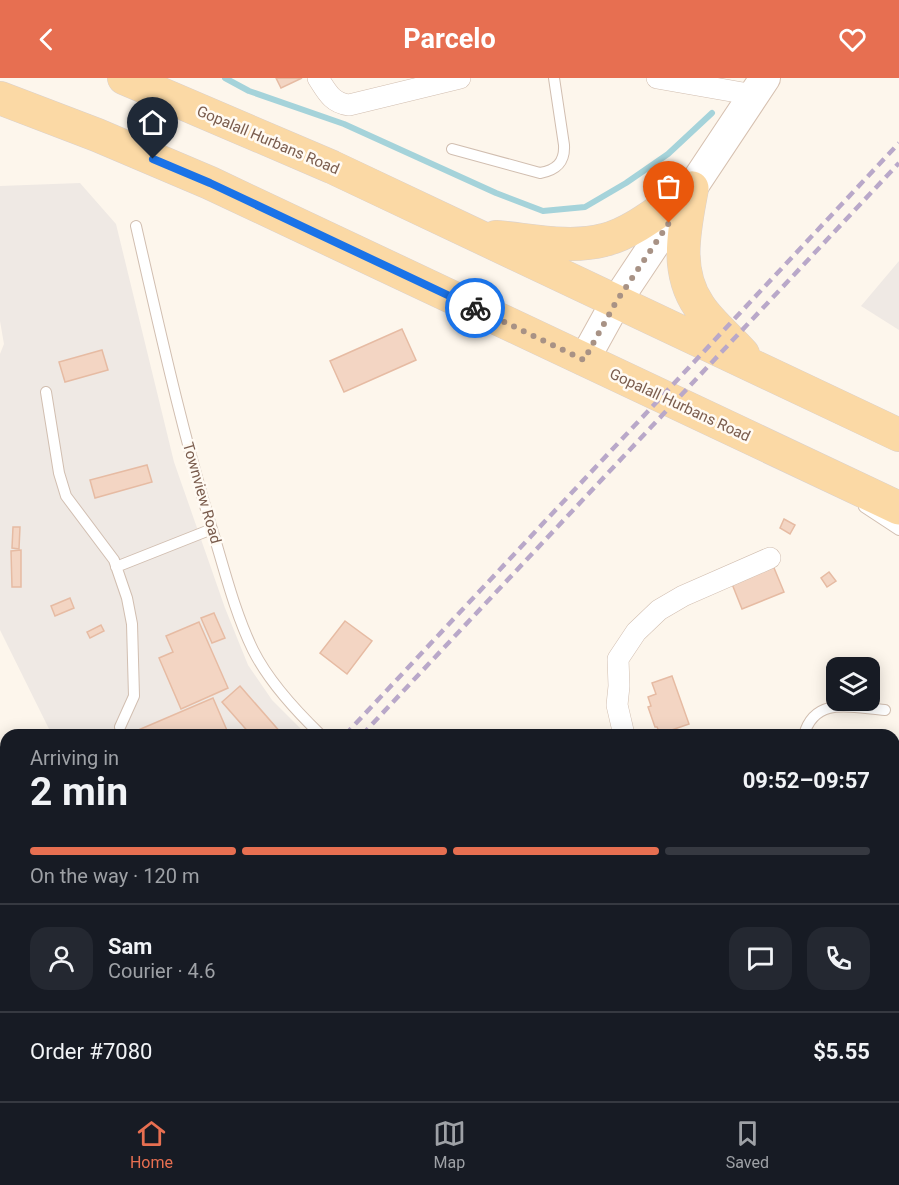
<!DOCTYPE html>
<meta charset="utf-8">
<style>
:root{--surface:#171b24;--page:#242831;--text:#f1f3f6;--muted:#9ea1a6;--line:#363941;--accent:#e76f51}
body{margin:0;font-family:Roboto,sans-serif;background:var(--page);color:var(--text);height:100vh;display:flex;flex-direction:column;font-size:22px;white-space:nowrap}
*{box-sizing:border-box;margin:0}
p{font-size:20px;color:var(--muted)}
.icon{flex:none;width:33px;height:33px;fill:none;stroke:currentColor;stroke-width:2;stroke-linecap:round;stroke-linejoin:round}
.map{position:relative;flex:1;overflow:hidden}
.sheet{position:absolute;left:0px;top:651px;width:900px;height:372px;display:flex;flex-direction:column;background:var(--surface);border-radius:18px 18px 0 0;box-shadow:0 3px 15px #0003}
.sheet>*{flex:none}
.fabs{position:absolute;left:826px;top:579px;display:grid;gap:12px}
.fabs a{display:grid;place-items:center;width:54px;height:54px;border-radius:12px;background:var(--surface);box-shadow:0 3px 15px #0003;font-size:30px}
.pin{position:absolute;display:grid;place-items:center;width:51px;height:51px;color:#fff;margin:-62px -26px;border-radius:50% 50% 50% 0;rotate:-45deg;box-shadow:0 0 6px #0007}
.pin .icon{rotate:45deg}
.courier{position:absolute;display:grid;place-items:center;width:60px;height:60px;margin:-30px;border:4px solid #1a73e8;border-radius:50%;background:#fff;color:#222;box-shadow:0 2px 8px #0007}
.headline em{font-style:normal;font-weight:700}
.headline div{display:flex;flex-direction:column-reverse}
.headline{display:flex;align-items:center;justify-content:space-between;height:102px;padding:0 30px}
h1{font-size:39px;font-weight:700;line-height:45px}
.bar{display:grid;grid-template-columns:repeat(4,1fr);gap:9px 6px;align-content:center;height:72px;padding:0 30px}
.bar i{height:8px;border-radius:4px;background:var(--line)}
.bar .selected{background:var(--accent)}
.bar p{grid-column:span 4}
.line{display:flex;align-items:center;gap:15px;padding:0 30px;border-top:2px solid var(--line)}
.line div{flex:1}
.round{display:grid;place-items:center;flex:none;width:63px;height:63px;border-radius:18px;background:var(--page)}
header{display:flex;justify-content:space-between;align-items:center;height:78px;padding:0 30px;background:var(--accent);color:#fff;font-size:27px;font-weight:700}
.menu{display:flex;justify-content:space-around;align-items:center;height:84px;border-top:2px solid var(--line);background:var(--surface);font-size:16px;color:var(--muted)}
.menu a{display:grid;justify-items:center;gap:3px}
.menu .selected{color:var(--accent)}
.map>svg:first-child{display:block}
.industrial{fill:#efe9e4}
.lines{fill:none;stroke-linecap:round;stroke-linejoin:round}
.stream{stroke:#a5d3da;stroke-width:6}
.river{stroke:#bfe3e8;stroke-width:36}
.building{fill:#f3d5c3;stroke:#e6bba3;stroke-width:1.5}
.lane-casing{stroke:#d1beb0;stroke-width:12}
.street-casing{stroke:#d1beb0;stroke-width:22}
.secondary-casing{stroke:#d6c0b0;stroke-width:32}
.primary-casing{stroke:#dad1cd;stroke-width:34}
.lane{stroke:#fff;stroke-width:10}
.street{stroke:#fff;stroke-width:21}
.secondary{stroke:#fff;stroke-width:30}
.primary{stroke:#fbd9a5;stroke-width:33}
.rail{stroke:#b9a8c9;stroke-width:4.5;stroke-dasharray:9 6;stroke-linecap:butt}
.done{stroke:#a89285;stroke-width:6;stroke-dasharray:0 10.8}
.route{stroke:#1a73e8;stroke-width:8}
.labels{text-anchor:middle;stroke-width:5;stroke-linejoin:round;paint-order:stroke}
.street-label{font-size:15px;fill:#7a5c4d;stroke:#fffaf3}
</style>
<header><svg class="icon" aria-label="back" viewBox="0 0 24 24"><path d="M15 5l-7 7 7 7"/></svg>Parcelo<svg class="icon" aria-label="heart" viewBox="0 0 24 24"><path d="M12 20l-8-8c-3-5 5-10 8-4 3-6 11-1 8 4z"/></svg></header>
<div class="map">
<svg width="899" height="1023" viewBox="0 0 899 1023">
<rect width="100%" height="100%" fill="#fdf6ec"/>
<path class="industrial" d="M80 105 116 146 174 384 225 530 248 587 272 622 307 657H52L0 552V276L4 266 0 243V108Z
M899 183V252L861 228Z
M894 758H899V992L894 993Z
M300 1017H753L723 1023H311Z"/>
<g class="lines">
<path class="stream" d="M225 0 249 13 344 46 496 115 543 133 585 129 626 105 668 76 712 35"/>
<path class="river" d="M0 848 6 863
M82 1017 89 1023"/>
</g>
<path class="building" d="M276 0H302L281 10Z
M402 251 416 282 344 314 330 283Z
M102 272 108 292 65 304 59 284Z
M147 387 152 404 95 420 90 402Z
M784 441 795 447 790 456 780 450Z
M13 449H20L19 471 12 470Z
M21 472V509H12L11 473Z
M772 485 784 514 742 531 730 501Z
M829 494 836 503 827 509 821 500Z
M70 520 74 530 55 538 51 528Z
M214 535 225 560 212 565 201 540Z
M345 543 372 563 347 596 320 575Z
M199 544 228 610 181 631 159 580 173 574 166 558Z
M101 547 104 553 90 560 87 554Z
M672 598 689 646 660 656 657 649H655L648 629 651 628 648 619 656 616 652 605Z
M240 608 282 656 281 657H251L222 624Z
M213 620 229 657 129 656Z"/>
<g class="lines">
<defs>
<path id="lane" d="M452 71 540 95C556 92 565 85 564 67L554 0
M136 148C160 253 183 358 215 461 226 498 236 537 253 572 269 604 295 632 321 657
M46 314 59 395 66 418 114 482 127 520 132 546 134 618 120 649
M864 429 899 452
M116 489 212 451
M804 657C815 617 853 630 885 632
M894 746H899
M894 819 899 817"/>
<path id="street" d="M318 0C327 14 332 25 349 27L460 0
M657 0 754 17
M624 657 617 627 619 608 618 581 636 554 659 532 683 518 770 480"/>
<path id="secondary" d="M584 282 616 224 765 0"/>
<path id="primary" d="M124 0 332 89 899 357
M0 20 97 57 210 105 899 430
M692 110C685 149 674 192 699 228 710 245 729 260 743 276
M496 159C531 162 570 171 604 162 634 155 666 127 692 110"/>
</defs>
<use href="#lane" class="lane-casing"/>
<use href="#street" class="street-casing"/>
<use href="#secondary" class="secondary-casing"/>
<use href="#primary" class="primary-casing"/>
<use href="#lane" class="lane"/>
<use href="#street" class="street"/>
<use href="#secondary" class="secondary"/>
<use href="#primary" class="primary"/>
<path class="rail" d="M345 657 899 65
M362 657 899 85
M2 1023 7 1017
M19 1023 24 1017"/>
</g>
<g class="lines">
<path class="done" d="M475 230 584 282 616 224 669 145"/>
<path class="route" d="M153 81 210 105 475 230"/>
</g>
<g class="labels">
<g class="street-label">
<text transform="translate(268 62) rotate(23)" y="5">Gopalall Hurbans Road</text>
<text transform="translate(680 327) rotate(25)" y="5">Gopalall Hurbans Road</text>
<text transform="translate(202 415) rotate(74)" y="5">Townview Road</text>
</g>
</g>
</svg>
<div class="fabs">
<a><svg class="icon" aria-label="layers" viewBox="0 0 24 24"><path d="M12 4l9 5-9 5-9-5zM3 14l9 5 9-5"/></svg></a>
</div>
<div class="pin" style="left:669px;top:145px;background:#ea580c"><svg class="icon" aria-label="bag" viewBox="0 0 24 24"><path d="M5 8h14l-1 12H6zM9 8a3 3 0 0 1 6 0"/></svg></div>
<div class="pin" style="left:153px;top:81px;background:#1f2937"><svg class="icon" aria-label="home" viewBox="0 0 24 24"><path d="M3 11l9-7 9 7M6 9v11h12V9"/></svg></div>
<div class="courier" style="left:475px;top:230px"><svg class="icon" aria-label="bike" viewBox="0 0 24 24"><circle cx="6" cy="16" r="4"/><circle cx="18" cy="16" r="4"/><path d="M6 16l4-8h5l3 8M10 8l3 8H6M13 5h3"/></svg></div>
<section class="sheet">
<div class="headline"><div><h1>2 min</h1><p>Arriving in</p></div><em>09:52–09:57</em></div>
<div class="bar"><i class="selected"></i><i class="selected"></i><i class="selected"></i><i></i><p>On the way · 120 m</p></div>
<div class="line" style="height:108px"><a class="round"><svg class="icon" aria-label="person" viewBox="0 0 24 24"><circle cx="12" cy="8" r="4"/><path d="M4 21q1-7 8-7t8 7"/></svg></a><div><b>Sam</b><p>Courier · 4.6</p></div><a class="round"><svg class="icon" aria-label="chat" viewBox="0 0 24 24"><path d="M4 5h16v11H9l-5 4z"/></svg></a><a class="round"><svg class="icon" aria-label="phone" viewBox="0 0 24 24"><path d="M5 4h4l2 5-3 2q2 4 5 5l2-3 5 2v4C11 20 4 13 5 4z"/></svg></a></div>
<div class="line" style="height:78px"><div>Order #7080</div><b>$5.55</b></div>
</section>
</div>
<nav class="menu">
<a class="selected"><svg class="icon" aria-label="home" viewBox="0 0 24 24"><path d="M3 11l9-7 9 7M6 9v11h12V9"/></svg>Home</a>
<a><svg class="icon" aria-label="map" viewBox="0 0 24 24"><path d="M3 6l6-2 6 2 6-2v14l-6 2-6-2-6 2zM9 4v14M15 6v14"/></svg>Map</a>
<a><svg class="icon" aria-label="saved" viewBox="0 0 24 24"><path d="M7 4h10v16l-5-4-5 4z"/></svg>Saved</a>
</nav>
